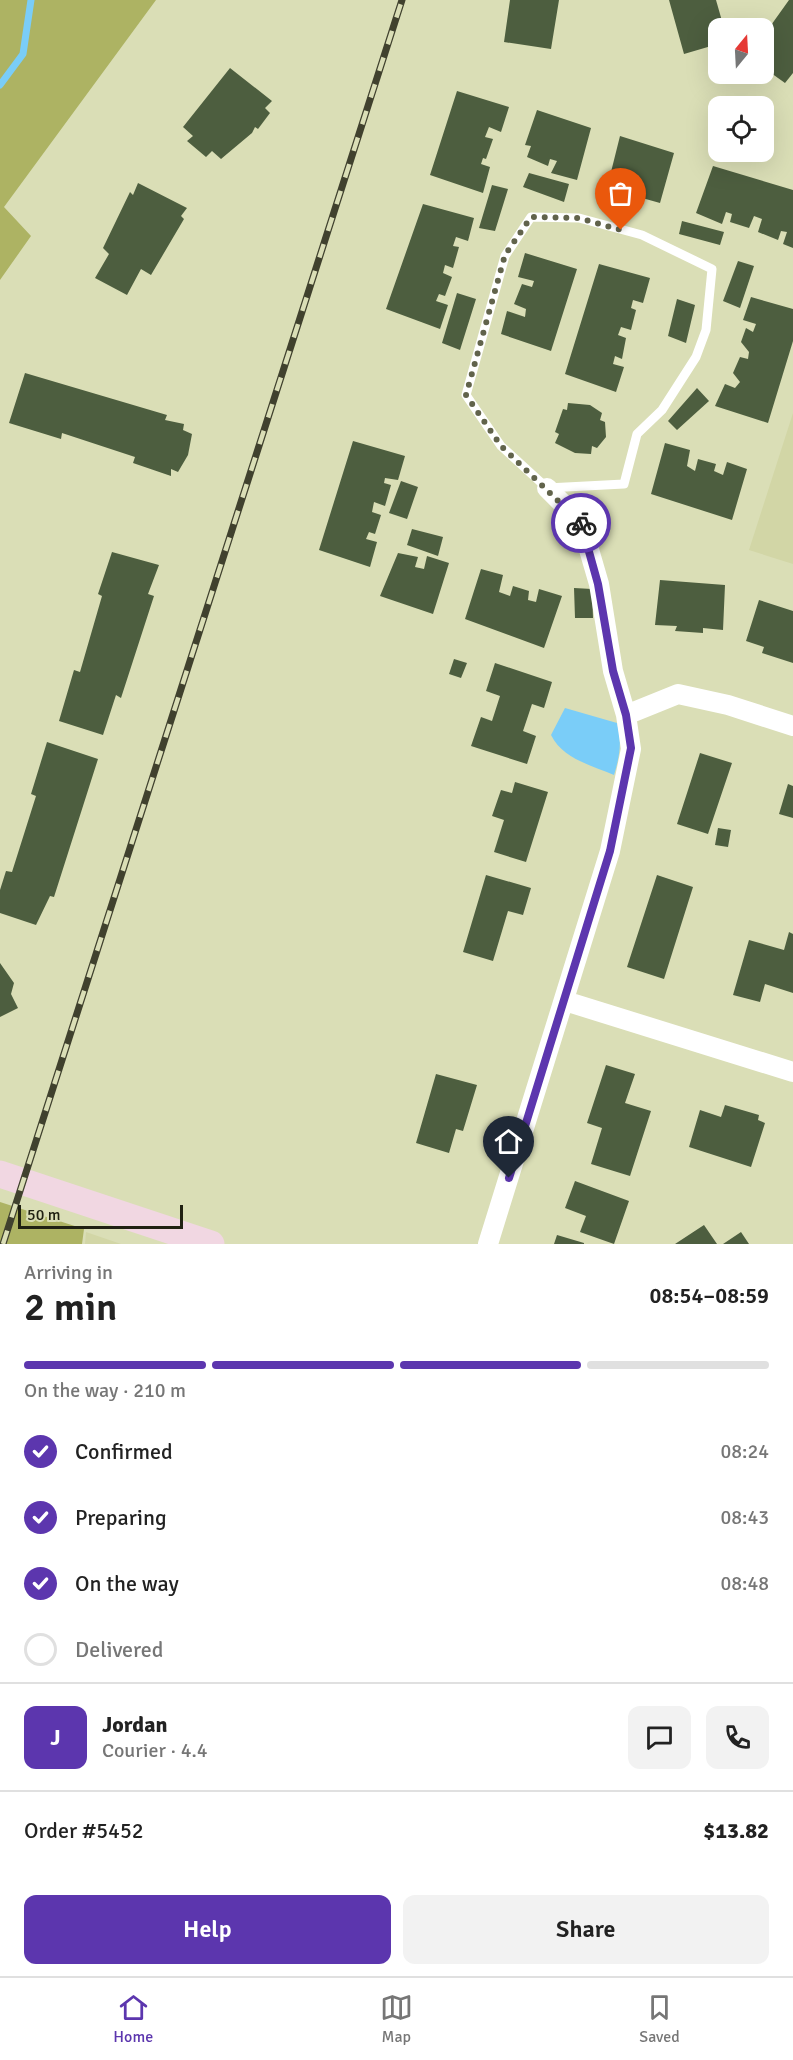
<!DOCTYPE html>
<meta charset="utf-8">
<style>
:root{--surface:#fff;--page:#f2f2f2;--text:#222;--muted:#767676;--line:#e0e0e0;--accent:#5c36ae}
body{margin:0;font-family:Signika,sans-serif;background:var(--page);color:var(--text);height:100vh;display:flex;flex-direction:column;font-size:22px;white-space:nowrap}
*{box-sizing:border-box;margin:0}
p{font-size:20px;color:var(--muted)}
.icon{flex:none;width:33px;height:33px;fill:none;stroke:currentColor;stroke-width:2;stroke-linecap:round;stroke-linejoin:round}
.map{position:relative;height:1244px;overflow:hidden}
.drawer{display:flex;flex-direction:column;background:var(--surface);flex:1}
.drawer>*{flex:none}
.needle{width:39px;rotate:18deg}
.tools{position:absolute;left:708px;top:18px;display:grid;gap:12px}
.tools a{display:grid;place-items:center;width:66px;height:66px;border-radius:12px;background:var(--surface);box-shadow:0 6px 24px #0002;font-size:30px}
.scale{position:absolute;left:18px;bottom:15px;width:165px;box-sizing:border-box;padding-left:6px;border:3px solid #202112;border-top:0;font-size:16px;line-height:21px;white-space:nowrap;color:#202112;-webkit-text-stroke:4px #dadeb6;paint-order:stroke}
.pin{position:absolute;display:grid;place-items:center;width:51px;height:51px;color:#fff;margin:-62px -26px;border-radius:50% 50% 50% 0;rotate:-45deg;box-shadow:0 0 6px #0007}
.pin .icon{rotate:45deg}
.courier{position:absolute;display:grid;place-items:center;width:60px;height:60px;margin:-30px;border:4px solid #5c36ae;border-radius:50%;background:#fff;color:#222;box-shadow:0 2px 8px #0007}
.overview em{font-style:normal;font-weight:600}
.overview div{display:flex;flex-direction:column-reverse}
.overview{display:flex;align-items:center;justify-content:space-between;height:102px;padding:0 24px}
h1{font-size:39px;font-weight:600;line-height:45px}
.bar{display:grid;grid-template-columns:repeat(4,1fr);gap:9px 6px;align-content:center;height:72px;padding:0 24px}
.bar i{height:8px;border-radius:4px;background:var(--line)}
.bar .active{background:var(--accent)}
.bar p{grid-column:span 4}
.line{display:flex;align-items:center;gap:15px;padding:0 24px;border-top:2px solid var(--line)}
.line div{flex:1}
.round{display:grid;place-items:center;flex:none;width:63px;height:63px;border-radius:12px;background:var(--page)}
ol{padding:0 24px;list-style:none}
li{display:flex;align-items:center;gap:18px;height:66px}
li p{margin-inline-start:auto}
li .icon{padding:6px;border-radius:50%;background:var(--accent);color:#fff;stroke-width:4}
li:last-child{color:var(--muted)}
li i{width:33px;height:33px;border:3px solid var(--line);border-radius:50%}
.primary-button{display:flex;gap:12px;margin-top:auto;padding:12px 24px}
.primary-button a{flex:1;height:69px;border-radius:12px;background:var(--accent);color:#fff;font-size:24px;font-weight:600;line-height:69px;text-align:center}
.primary-button a+a{background:var(--page);color:var(--text)}
.tab-bar{display:flex;justify-content:space-around;align-items:center;height:84px;border-top:2px solid var(--line);background:var(--surface);font-size:16px;color:var(--muted)}
.tab-bar a{display:grid;justify-items:center;gap:3px}
.tab-bar .active{color:var(--accent)}
.map>svg:first-child{display:block}
.built{fill:#d2d6a6}
.green{fill:#adb363}
.water{fill:#7acdf8}
.lines{fill:none;stroke-linecap:round;stroke-linejoin:round}
.stream{stroke:#7acdf8;stroke-width:7}
.building{fill:#4d5e3f}
.lane{stroke:#fff;stroke-width:9}
.street{stroke:#fff;stroke-width:20}
.secondary{stroke:#f1d7e2;stroke-width:27}
.rail-casing{stroke:#40412e;stroke-width:7}
.rail{stroke:#dadeb6;stroke-width:4.5;stroke-dasharray:14;stroke-linecap:butt}
.done{stroke:#61634b;stroke-width:6;stroke-dasharray:0 10.8}
.route{stroke:#5c36ae;stroke-width:8}
</style>
<div class="map">
<svg width="793" height="1244" viewBox="0 0 793 1244">
<rect width="100%" height="100%" fill="#dadeb6"/>
<path class="built" d="M793 413V564L749 550Z
M86 1232 121 1244H85Z"/>
<path class="green" d="M0 0H156L4 207 31 236 0 280Z
M0 1202 84 1229 82 1244H0Z"/>
<path class="water" d="M565 708 617 723C622 741 620 756 614 775 591 765 563 759 551 735Z"/>
<g class="lines">
<path class="stream" d="M0 85 23 54 31 0"/>
</g>
<path class="building" d="M510 0H559L551 49 504 42Z
M669 0H716L724 28H718V44L684 54Z
M789 0H793V73L785 83 764 68V35Z
M230 68 272 101 265 108 270 113 258 129 255 127 252 133 221 159 212 151 206 157 187 141 193 136 183 127Z
M457 91 509 107 501 132 489 127 485 137 493 139 486 159 483 158 481 164 490 167 483 193 430 175Z
M537 110 591 128 577 180 551 173 557 161 550 159 548 166 527 157 531 146 525 145Z
M620 136 674 153 660 203 635 196 639 186 634 185 630 194 608 184Z
M713 166 793 190V248L783 244 787 232 781 231 778 240 758 232 762 219 754 216 749 228 730 222 732 214 726 212 722 224 696 213Z
M529 173 569 184 564 202 523 187Z
M138 183 187 208 181 216 184 219 151 275 141 269 127 295 95 278 109 254 103 248 130 192 133 195Z
M492 185 508 189 495 231 479 228Z
M423 204 474 218 468 241 456 237 453 246 459 247 453 268 445 265 443 273 452 277 445 296 439 294 436 301 448 305 440 329 386 309Z
M682 221 724 232 720 245 679 234Z
M525 253 577 269 551 351 501 334 507 311 525 317 526 309 514 304 522 284 532 287 534 281 518 277Z
M738 261 754 266 740 308 723 301Z
M599 264 650 278 643 303 633 300 631 308 636 310 631 330 621 327 618 335 626 338 622 359 615 356 613 364 624 367 616 392 565 374Z
M457 293 476 299 460 350 442 343Z
M751 297 793 309V341L768 423 715 406 725 384 735 388 740 382 733 373 740 357 748 359 749 352 741 342 746 328 753 332 756 324 743 320Z
M677 299 695 305 686 343 668 336Z
M25 373 167 415 165 420 184 424 183 430 192 434 188 455 178 472 171 469V476L133 463 135 457 62 433 61 439 9 423Z
M697 388 709 401 677 430 668 421Z
M568 403 590 405 602 413 600 420 605 422 606 437 597 448 592 446 591 454 575 453 555 443 559 434 555 432 563 409 567 410Z
M353 441 405 456 398 480 385 478 384 483 391 485 385 506 374 502 372 512 381 515 375 534 369 532 366 539 377 542 370 567 319 550Z
M665 443 690 450 687 466 695 471 698 459 716 464 714 471 723 475 727 462 747 469 732 520 651 494Z
M401 481 418 487 407 519 389 513Z
M412 529 443 537 438 556 407 545Z
M112 552 159 565 148 594 154 596 121 698 116 695 103 735 59 721 74 670 80 672 102 596 98 594Z
M398 553 418 557 415 567 424 569 427 556 449 563 433 614 380 596Z
M481 569 503 575 499 592 510 596 513 586 529 591 528 600 536 602 539 589 562 596 544 648 465 619Z
M660 580 725 585 723 630 703 628V633L675 631 677 626 655 625Z
M574 588 592 589 593 618H575Z
M759 600 793 611V663L762 653 764 647 746 641Z
M454 659 467 663 461 678 449 674Z
M495 663 552 682 544 708 532 704 523 731 536 736 527 764 471 746 481 717 492 721 500 696 486 691Z
M47 742 98 759 54 897 50 896 36 925 0 913V890L6 871 12 872 36 796 31 794Z
M700 753 732 763 708 834 677 824Z
M515 782 548 792 526 862 494 852 504 820 492 816 501 790 512 793Z
M788 784 793 786V818L779 814Z
M718 828 731 830 728 847 715 845Z
M486 875 531 888 523 915 508 911 493 961 463 952Z
M657 875 693 887 664 979 627 967Z
M789 932 793 934V993L765 984 760 1002 733 995 749 940 784 950Z
M0 963 14 983 11 994 18 1008 0 1017Z
M606 1065 635 1074 625 1103 651 1111 630 1176 591 1164 602 1128 587 1123Z
M436 1074 477 1085 463 1131 456 1129 449 1153 416 1143Z
M725 1105 759 1115 758 1120 765 1123 751 1167 689 1147 700 1110 721 1117Z
M575 1181 629 1201 614 1244 580 1232 586 1216 565 1208Z
M704 1225 717 1244H675Z
M741 1232 749 1244H723Z
M557 1235 584 1243V1244H554Z"/>
<g class="lines">
<path class="lane" d="M531 217 579 218 642 235 712 269 706 330 696 357 662 410 637 434 624 484 547 488 501 446 466 395 505 256Z"/>
<path class="street" d="M626 715 678 694 728 705 793 726
M565 1001 793 1072
M488 1244 610 851 631 749 626 715 613 671 599 584 581 522 547 488"/>
<path class="secondary" d="M0 1174 211 1244"/>
<defs>
<path id="rail" d="M3 1244 402 0"/>
</defs>
<use href="#rail" class="rail-casing"/>
<use href="#rail" class="rail"/>
</g>
<g class="lines">
<path class="done" d="M581 523 501 446 466 395 505 255 531 217 579 218 621 230"/>
<path class="route" d="M509 1178 610 851 631 748 626 715 613 671 598 584 581 523"/>
</g>
</svg>
<div class="tools">
<a><svg class="needle" viewBox="-14 -14 28 28"><path d="M0-13l5 13h-10z" fill="#e53935"/><path d="M0 13l5-13h-10z" fill="#767676"/></svg></a>
<a><svg class="icon" aria-label="locate" viewBox="0 0 24 24"><circle cx="12" cy="12" r="6"/><path d="M12 2v4M12 18v4M2 12h4M18 12h4"/></svg></a>
</div>
<div class="scale">50 m</div>
<div class="pin" style="left:621px;top:230px;background:#ea580c"><svg class="icon" aria-label="bag" viewBox="0 0 24 24"><path d="M5 8h14l-1 12H6zM9 8a3 3 0 0 1 6 0"/></svg></div>
<div class="pin" style="left:509px;top:1178px;background:#1f2937"><svg class="icon" aria-label="home" viewBox="0 0 24 24"><path d="M3 11l9-7 9 7M6 9v11h12V9"/></svg></div>
<div class="courier" style="left:581px;top:523px"><svg class="icon" aria-label="bike" viewBox="0 0 24 24"><circle cx="6" cy="16" r="4"/><circle cx="18" cy="16" r="4"/><path d="M6 16l4-8h5l3 8M10 8l3 8H6M13 5h3"/></svg></div>
</div>
<section class="drawer">
<div class="overview"><div><h1>2 min</h1><p>Arriving in</p></div><em>08:54–08:59</em></div>
<div class="bar"><i class="active"></i><i class="active"></i><i class="active"></i><i></i><p>On the way · 210 m</p></div>
<ol>
<li><svg class="icon" aria-label="check" viewBox="0 0 24 24"><path d="M5 12l5 5 9-10"/></svg>Confirmed<p>08:24</p></li>
<li><svg class="icon" aria-label="check" viewBox="0 0 24 24"><path d="M5 12l5 5 9-10"/></svg>Preparing<p>08:43</p></li>
<li><svg class="icon" aria-label="check" viewBox="0 0 24 24"><path d="M5 12l5 5 9-10"/></svg>On the way<p>08:48</p></li>
<li><i></i>Delivered</li>
</ol>
<div class="line" style="height:108px"><b class="round" style="background:var(--accent);color:#fff">J</b><div><b>Jordan</b><p>Courier · 4.4</p></div><a class="round"><svg class="icon" aria-label="chat" viewBox="0 0 24 24"><path d="M4 5h16v11H9l-5 4z"/></svg></a><a class="round"><svg class="icon" aria-label="phone" viewBox="0 0 24 24"><path d="M5 4h4l2 5-3 2q2 4 5 5l2-3 5 2v4C11 20 4 13 5 4z"/></svg></a></div>
<div class="line" style="height:78px"><div>Order #5452</div><b>$13.82</b></div>
<div class="primary-button"><a>Help</a><a>Share</a></div>
</section>
<nav class="tab-bar">
<a class="active"><svg class="icon" aria-label="home" viewBox="0 0 24 24"><path d="M3 11l9-7 9 7M6 9v11h12V9"/></svg>Home</a>
<a><svg class="icon" aria-label="map" viewBox="0 0 24 24"><path d="M3 6l6-2 6 2 6-2v14l-6 2-6-2-6 2zM9 4v14M15 6v14"/></svg>Map</a>
<a><svg class="icon" aria-label="saved" viewBox="0 0 24 24"><path d="M7 4h10v16l-5-4-5 4z"/></svg>Saved</a>
</nav>
